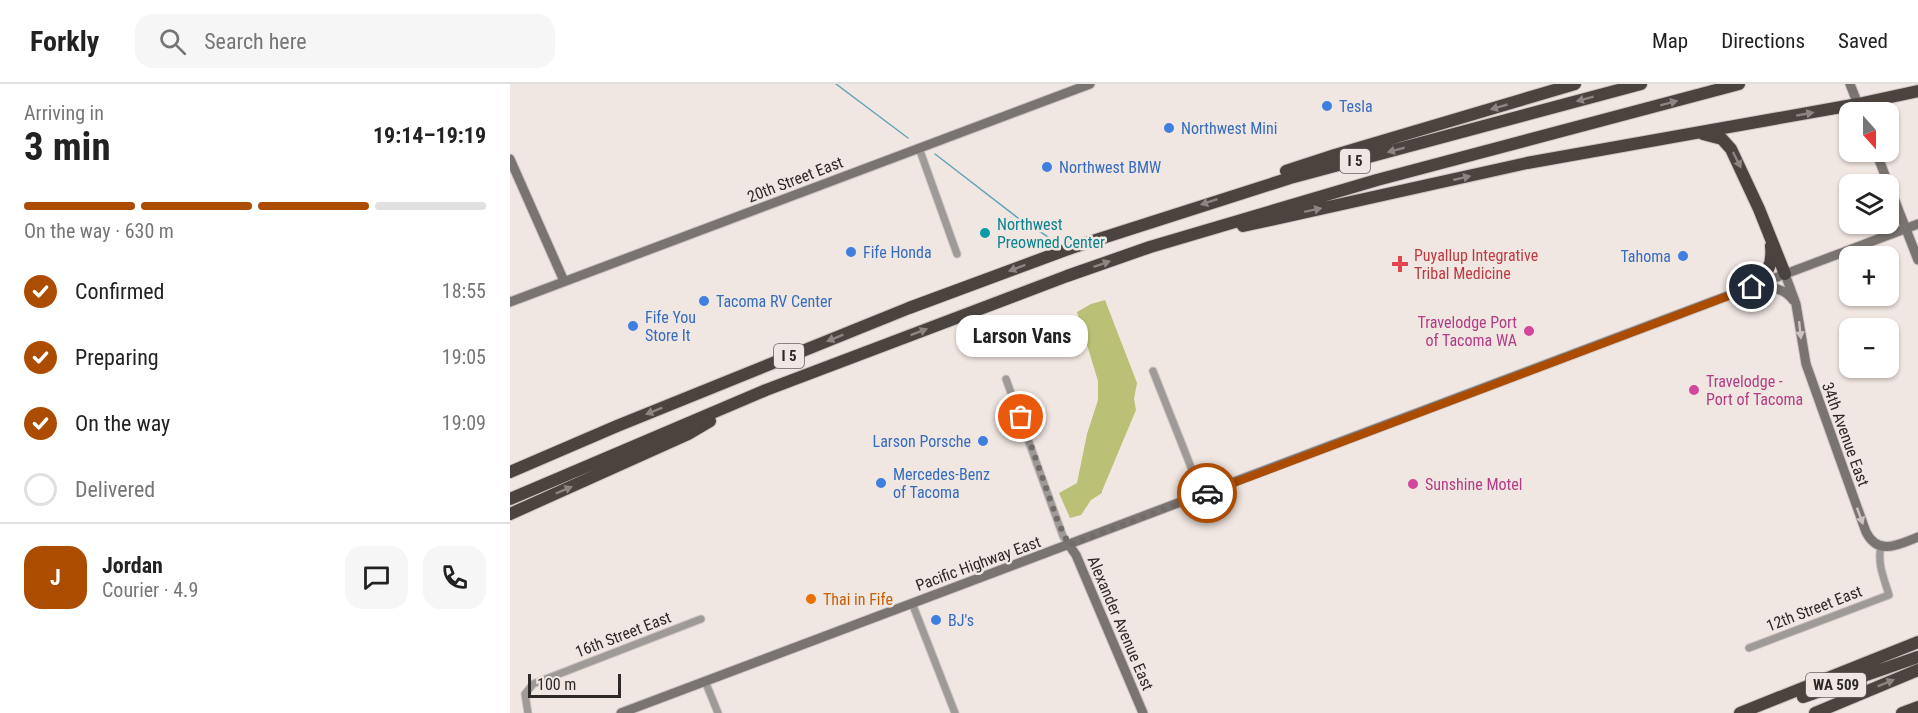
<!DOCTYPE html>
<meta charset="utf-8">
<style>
:root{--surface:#fff;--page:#f6f6f6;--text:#222;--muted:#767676;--line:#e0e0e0;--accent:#ab4c00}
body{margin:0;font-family:"Roboto Condensed",sans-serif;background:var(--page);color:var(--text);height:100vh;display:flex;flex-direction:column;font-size:22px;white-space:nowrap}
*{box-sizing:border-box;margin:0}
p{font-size:20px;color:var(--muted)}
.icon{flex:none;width:33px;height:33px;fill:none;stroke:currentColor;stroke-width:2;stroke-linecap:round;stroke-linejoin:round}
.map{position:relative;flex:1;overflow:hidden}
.sheet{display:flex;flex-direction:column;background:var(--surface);width:510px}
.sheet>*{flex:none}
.needle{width:39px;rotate:159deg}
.controls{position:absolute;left:1329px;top:18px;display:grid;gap:12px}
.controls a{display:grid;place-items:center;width:60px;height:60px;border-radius:12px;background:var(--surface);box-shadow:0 2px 4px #0004;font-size:30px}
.scale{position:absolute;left:18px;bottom:15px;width:93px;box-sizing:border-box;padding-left:6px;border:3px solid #2d2928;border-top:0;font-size:16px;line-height:21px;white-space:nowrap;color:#2d2928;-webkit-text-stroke:4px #f1e7e2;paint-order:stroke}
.pin{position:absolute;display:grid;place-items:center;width:51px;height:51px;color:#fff;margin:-26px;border:3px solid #fff;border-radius:50%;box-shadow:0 2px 6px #0007}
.courier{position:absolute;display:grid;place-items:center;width:60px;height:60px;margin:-30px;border:4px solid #ab4c00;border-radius:50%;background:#fff;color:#222;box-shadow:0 2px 8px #0007}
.bubble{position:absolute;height:42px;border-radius:18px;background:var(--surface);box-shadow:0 2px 4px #0004;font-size:20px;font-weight:700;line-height:42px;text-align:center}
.overview em{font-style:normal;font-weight:700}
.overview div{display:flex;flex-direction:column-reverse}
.overview{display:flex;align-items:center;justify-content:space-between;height:102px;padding:0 24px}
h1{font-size:39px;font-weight:700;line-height:45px}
.bar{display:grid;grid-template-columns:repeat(4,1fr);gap:9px 6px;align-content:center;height:72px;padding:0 24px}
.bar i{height:8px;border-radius:4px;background:var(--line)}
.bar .active{background:var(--accent)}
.bar p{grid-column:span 4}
.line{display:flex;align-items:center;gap:15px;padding:0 24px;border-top:2px solid var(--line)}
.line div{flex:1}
.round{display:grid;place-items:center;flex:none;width:63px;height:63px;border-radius:18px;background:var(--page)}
ol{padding:0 24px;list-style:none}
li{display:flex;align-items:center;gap:18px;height:66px}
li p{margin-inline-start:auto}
li .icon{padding:6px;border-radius:50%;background:var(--accent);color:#fff;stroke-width:4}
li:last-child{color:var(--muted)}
li i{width:33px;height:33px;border:3px solid var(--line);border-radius:50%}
header{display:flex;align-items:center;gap:36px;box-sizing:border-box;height:84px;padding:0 30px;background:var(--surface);border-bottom:2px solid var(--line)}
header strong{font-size:28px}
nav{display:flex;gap:33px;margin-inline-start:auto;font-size:21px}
.search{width:420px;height:54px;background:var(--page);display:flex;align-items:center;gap:15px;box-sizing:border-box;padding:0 21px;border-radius:18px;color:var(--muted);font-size:22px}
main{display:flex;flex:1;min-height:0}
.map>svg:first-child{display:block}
.forest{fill:#bac075}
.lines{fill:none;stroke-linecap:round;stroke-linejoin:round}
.stream{stroke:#66a2ba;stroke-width:1.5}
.street-casing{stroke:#cec5c1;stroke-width:9}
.secondary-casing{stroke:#cec5c1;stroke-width:11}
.highway-casing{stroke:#cec5c1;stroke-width:14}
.street{stroke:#9e9a98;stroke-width:7}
.secondary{stroke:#7a7471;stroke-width:9}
.highway{stroke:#4a433e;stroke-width:12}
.oneway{fill:#8d8580}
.oneway2{fill:#cdc4c0}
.done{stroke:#726c69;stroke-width:6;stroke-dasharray:0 10.8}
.route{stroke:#ab4c00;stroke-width:8}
.shop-dot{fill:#3f7fe0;stroke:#f1e7e2;stroke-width:2}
.culture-dot{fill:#0f9aa8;stroke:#f1e7e2;stroke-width:2}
.health-dot{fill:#e0444e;stroke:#f1e7e2;stroke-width:2}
.hotel-dot{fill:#d1479c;stroke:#f1e7e2;stroke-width:2}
.food-dot{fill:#e8710a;stroke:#f1e7e2;stroke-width:2}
.labels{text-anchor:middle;stroke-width:5;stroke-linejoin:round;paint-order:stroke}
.shield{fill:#f1e7e2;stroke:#686260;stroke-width:1.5}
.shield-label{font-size:15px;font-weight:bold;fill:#2d2928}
.shop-label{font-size:16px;fill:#366cbe;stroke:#f1e7e2;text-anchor:start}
.street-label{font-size:16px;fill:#2d2928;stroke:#f1e7e2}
.culture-label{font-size:16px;fill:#0d838f;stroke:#f1e7e2;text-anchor:start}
.health-label{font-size:16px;fill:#be3a42;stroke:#f1e7e2;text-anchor:start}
.hotel-label{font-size:16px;fill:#b23c85;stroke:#f1e7e2;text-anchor:start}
.food-label{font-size:16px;fill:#c56008;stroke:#f1e7e2;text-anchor:start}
</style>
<header>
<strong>Forkly</strong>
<div class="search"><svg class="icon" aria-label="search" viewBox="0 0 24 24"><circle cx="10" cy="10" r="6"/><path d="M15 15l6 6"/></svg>Search here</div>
<nav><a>Map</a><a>Directions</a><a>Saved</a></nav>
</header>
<main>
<section class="sheet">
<div class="overview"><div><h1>3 min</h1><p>Arriving in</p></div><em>19:14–19:19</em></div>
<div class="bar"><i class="active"></i><i class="active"></i><i class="active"></i><i></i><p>On the way · 630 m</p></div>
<ol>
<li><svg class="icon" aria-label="check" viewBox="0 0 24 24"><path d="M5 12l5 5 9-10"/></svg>Confirmed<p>18:55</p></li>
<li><svg class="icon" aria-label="check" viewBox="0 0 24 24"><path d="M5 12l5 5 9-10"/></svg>Preparing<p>19:05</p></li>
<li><svg class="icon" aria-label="check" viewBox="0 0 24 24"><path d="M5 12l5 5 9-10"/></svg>On the way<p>19:09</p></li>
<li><i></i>Delivered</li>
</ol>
<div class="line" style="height:108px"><b class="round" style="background:var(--accent);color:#fff">J</b><div><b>Jordan</b><p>Courier · 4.9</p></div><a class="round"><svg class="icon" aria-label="chat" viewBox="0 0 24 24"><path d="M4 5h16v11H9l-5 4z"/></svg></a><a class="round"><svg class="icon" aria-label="phone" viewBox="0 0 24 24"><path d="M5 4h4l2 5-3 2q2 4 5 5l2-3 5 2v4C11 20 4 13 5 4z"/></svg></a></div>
</section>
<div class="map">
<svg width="1408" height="629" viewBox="0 0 1408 629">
<rect width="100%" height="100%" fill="#f1e7e2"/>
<path class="forest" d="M595 216 627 299 624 315 626 326 592 407V409L581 416 571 431 560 434 549 409 567 399 577 350 588 316V297L567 228 581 220Z"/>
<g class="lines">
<path class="stream" d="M326 0 398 54
M425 70 521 144C529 146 537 152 543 157"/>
<defs>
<path id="street" d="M409 64 447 170
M643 287 692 411
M496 295 553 452 559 461
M402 519 445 629
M1239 564 1379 511C1374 494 1367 480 1371 462
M195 597 208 629
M18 629 15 610 23 600 191 535"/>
<path id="secondary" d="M1340 0 1351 28
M1366 68 1408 176
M0 75 54 197
M1275 190 1286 220 1296 280 1356 448C1368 472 1388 461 1408 453
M1247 203C1261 202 1274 204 1283 216
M0 218 580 0
M559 461 566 471 633 629
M111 629 1408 140"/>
<path id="highway" d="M1193 50 1212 55 1221 65 1249 125 1275 190
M776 87 825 71 1065 0
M733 142 1017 79 1348 20 1408 7
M1242 203C1257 191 1263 182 1261 162
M0 388 107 342 399 224 561 164 780 94 1131 0
M0 415 256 306 557 192 640 163 867 96 1229 0
M0 430 178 350 200 337
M1293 613 1408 573
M1230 629 1408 558
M1305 629 1408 586
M1392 629 1408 623"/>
</defs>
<use href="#street" class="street-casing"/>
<use href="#secondary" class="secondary-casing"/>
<use href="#highway" class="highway-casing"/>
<use href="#street" class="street"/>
<use href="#secondary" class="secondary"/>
<use href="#highway" class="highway"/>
</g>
<defs><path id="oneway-solid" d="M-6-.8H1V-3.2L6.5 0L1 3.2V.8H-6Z" transform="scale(1.5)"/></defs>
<g class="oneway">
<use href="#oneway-solid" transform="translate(1075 15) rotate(165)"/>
<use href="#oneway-solid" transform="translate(1159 19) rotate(-15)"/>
<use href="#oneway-solid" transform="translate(989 23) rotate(164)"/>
<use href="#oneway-solid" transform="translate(1295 30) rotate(-10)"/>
<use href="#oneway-solid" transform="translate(886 66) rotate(165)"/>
<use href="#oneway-solid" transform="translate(1227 76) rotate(63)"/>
<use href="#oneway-solid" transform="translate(952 94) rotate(-13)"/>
<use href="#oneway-solid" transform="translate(699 118) rotate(162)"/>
<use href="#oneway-solid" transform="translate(803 126) rotate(-12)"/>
<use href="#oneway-solid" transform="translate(592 180) rotate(-19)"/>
<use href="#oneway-solid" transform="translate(507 184) rotate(159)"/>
<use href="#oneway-solid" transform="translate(409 248) rotate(-21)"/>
<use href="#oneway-solid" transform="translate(325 254) rotate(158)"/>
<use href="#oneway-solid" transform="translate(144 327) rotate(158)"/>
<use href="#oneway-solid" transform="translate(54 406) rotate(-23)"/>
<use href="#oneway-solid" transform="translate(1376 599) rotate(-22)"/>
</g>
<g class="oneway2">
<use href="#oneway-solid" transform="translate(1290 246) rotate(84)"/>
<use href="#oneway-solid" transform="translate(1350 432) rotate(70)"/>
</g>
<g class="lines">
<path class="done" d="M511 333 548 438 559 461 697 409"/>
<path class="route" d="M697 409 1242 203"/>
</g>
<g class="shop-dot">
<circle cx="817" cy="22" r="6"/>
<circle cx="659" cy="44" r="6"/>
<circle cx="537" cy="83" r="6"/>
<circle cx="341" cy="168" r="6"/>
<circle cx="1173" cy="172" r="6"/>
<circle cx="194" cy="217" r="6"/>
<circle cx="123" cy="242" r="6"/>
<circle cx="473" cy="357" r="6"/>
<circle cx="371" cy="399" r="6"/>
<circle cx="426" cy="536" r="6"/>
</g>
<circle class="culture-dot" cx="475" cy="149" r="6"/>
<path class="health-dot" d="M887 171h6v6h6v6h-6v6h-6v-6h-6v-6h6z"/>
<g class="hotel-dot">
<circle cx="1019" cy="247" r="6"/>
<circle cx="1184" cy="306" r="6"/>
<circle cx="903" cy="400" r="6"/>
</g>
<circle class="food-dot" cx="301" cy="515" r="6"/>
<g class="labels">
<g class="shield">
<rect x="830" y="65" width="30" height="24" rx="4.5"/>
<rect x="264" y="260" width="30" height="24" rx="4.5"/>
<rect x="1296" y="589" width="60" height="24" rx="4.5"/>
</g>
<g class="shield-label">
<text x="845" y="82">I 5</text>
<text x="279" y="277">I 5</text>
<text x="1326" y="606">WA 509</text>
</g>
<g class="shop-label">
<text x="829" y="28">Tesla</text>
<text x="671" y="50">Northwest Mini</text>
<text x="549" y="89">Northwest BMW</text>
<text x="353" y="174">Fife Honda</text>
<text x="1161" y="178" text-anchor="end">Tahoma</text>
<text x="206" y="223">Tacoma RV Center</text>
<text x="135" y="239">Fife You<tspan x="135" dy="18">Store It</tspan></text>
<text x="461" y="363" text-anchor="end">Larson Porsche</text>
<text x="383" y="396">Mercedes-Benz<tspan x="383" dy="18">of Tacoma</tspan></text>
<text x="438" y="542">BJ's</text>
</g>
<g class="street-label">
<text transform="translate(285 95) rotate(-21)" y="6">20th Street East</text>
<text transform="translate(1336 350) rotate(70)" y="6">34th Avenue East</text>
<text transform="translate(468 479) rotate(-20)" y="6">Pacific Highway East</text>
<text transform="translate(1304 524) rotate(-21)" y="6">12th Street East</text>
<text transform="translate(611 539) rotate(67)" y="6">Alexander Avenue East</text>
<text transform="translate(113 550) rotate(-21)" y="6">16th Street East</text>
</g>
<g class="culture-label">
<text x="487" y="146">Northwest<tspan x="487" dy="18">Preowned Center</tspan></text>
</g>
<g class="health-label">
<text x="904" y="177">Puyallup Integrative<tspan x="904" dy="18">Tribal Medicine</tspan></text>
</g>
<g class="hotel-label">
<text x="1007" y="244" text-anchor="end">Travelodge Port<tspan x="1007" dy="18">of Tacoma WA</tspan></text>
<text x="1196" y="303">Travelodge -<tspan x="1196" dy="18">Port of Tacoma</tspan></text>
<text x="915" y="406">Sunshine Motel</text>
</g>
<g class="food-label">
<text x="313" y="521">Thai in Fife</text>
</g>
</g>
</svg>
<div class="controls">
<a><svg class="needle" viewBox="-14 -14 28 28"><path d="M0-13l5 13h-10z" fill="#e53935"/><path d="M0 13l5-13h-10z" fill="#767676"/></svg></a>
<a><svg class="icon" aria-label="layers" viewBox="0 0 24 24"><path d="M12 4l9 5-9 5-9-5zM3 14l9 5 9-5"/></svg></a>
<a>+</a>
<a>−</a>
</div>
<div class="scale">100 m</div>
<div class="pin" style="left:511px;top:333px;background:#ea580c"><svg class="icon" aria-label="bag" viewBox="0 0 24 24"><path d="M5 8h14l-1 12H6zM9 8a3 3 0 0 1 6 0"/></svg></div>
<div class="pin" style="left:1242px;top:203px;background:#1f2937"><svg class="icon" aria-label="home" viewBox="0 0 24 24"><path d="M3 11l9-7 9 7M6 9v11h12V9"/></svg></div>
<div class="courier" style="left:697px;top:409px"><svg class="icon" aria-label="car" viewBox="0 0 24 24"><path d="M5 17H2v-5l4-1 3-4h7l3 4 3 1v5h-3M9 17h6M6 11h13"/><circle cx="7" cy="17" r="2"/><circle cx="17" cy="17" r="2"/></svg></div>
<div class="bubble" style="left:446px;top:231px;width:132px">Larson Vans</div>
</div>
</main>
